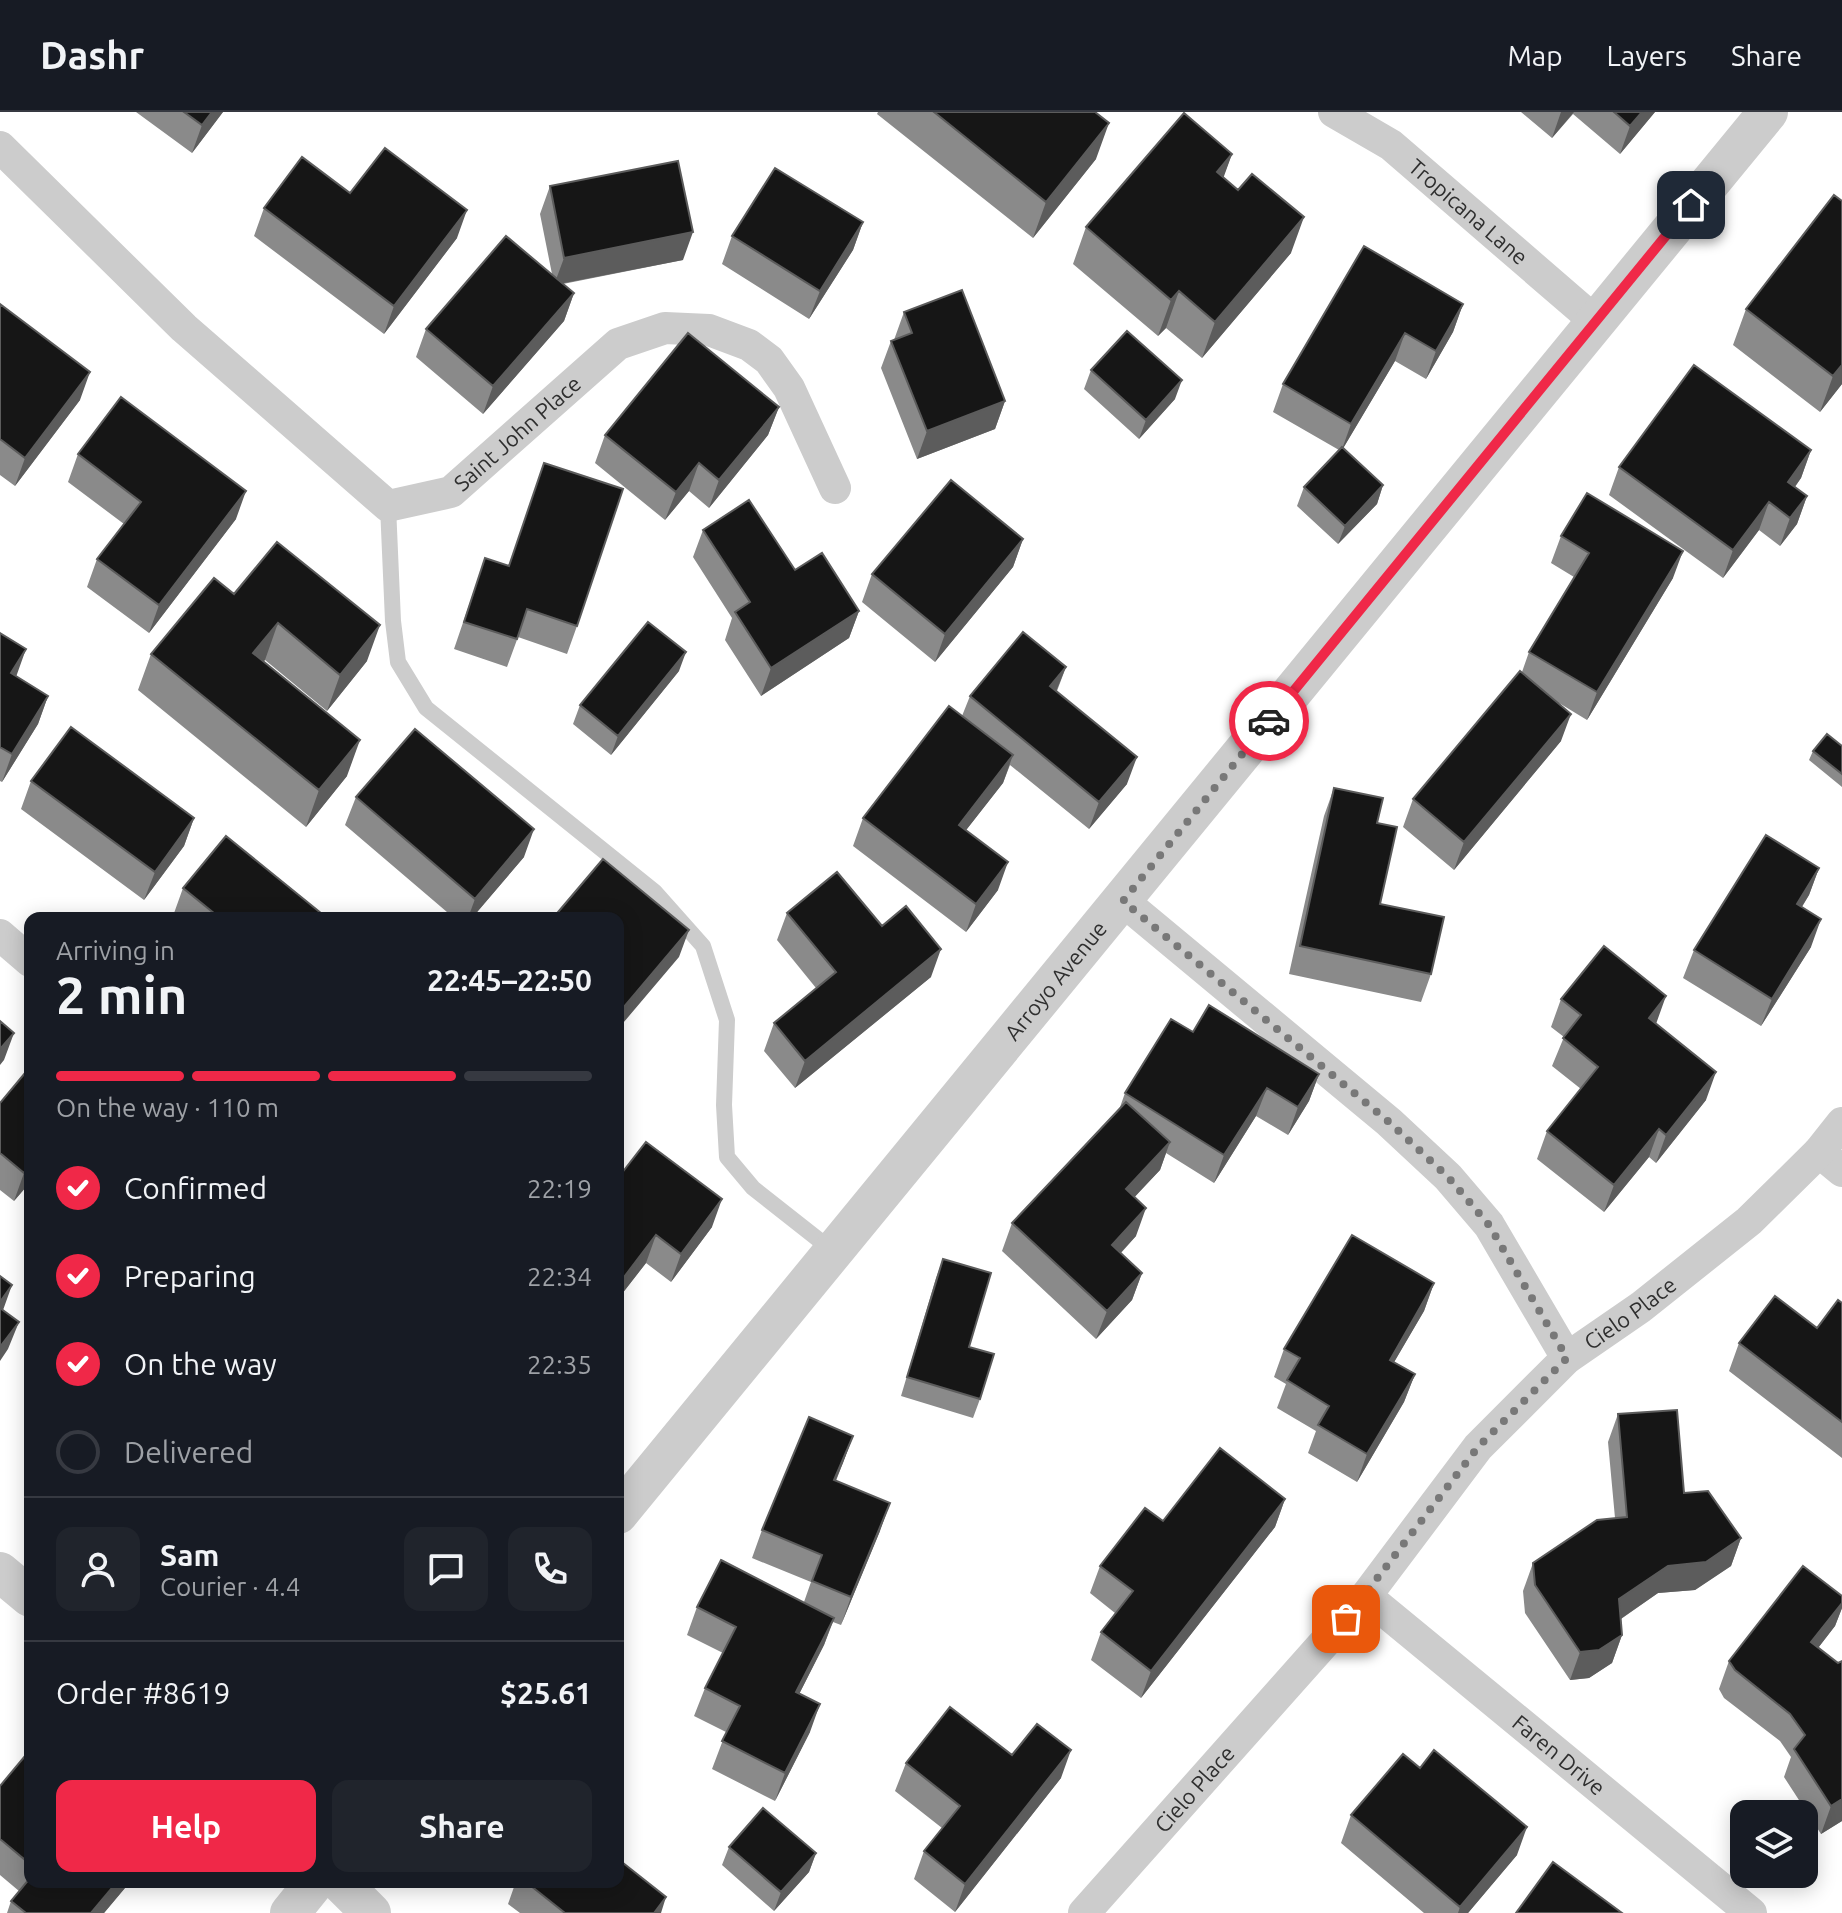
<!DOCTYPE html>
<meta charset="utf-8">
<style>
:root{--surface:#171b24;--page:#20242c;--text:#f1f3f6;--muted:#9ea1a6;--line:#363941;--accent:#f02848}
body{margin:0;font-family:Ubuntu,sans-serif;background:var(--page);color:var(--text);height:100vh;display:flex;flex-direction:column;font-size:30px;white-space:nowrap}
*{box-sizing:border-box;margin:0}
p{font-size:26px;color:var(--muted)}
.icon{flex:none;width:44px;height:44px;fill:none;stroke:currentColor;stroke-width:2;stroke-linecap:round;stroke-linejoin:round}
.map{position:relative;flex:1;overflow:hidden}
.sheet{position:absolute;left:24px;top:800px;width:600px;height:976px;display:flex;flex-direction:column;background:var(--surface);border-radius:16px;box-shadow:0 4px 20px #0003}
.sheet>*{flex:none}
.buttons{position:absolute;left:1730px;top:1688px;display:grid;gap:16px}
.buttons a{display:grid;place-items:center;width:88px;height:88px;border-radius:16px;background:var(--surface);box-shadow:0 4px 20px #0003;font-size:40px}
.pin{position:absolute;display:grid;place-items:center;width:68px;height:68px;color:#fff;margin:-34px;border-radius:16px;box-shadow:0 4px 12px #0006}
.courier{position:absolute;display:grid;place-items:center;width:80px;height:80px;margin:-40px;border:6px solid #f02848;border-radius:50%;background:#fff;color:#222;box-shadow:0 2px 10px #0007}
.headline em{font-style:normal;font-weight:700}
.headline div{display:flex;flex-direction:column-reverse}
.headline{display:flex;align-items:center;justify-content:space-between;height:136px;padding:0 32px}
h1{font-size:52px;font-weight:700;line-height:60px}
.bar{display:grid;grid-template-columns:repeat(4,1fr);gap:12px 8px;align-content:center;height:96px;padding:0 32px}
.bar i{height:10px;border-radius:6px;background:var(--line)}
.bar .on{background:var(--accent)}
.bar p{grid-column:span 4}
.line{display:flex;align-items:center;gap:20px;padding:0 32px;border-top:2px solid var(--line)}
.line div{flex:1}
.round{display:grid;place-items:center;flex:none;width:84px;height:84px;border-radius:16px;background:var(--page)}
ol{padding:0 32px;list-style:none}
li{display:flex;align-items:center;gap:24px;height:88px}
li p{margin-inline-start:auto}
li .icon{padding:8px;border-radius:50%;background:var(--accent);color:#fff;stroke-width:4}
li:last-child{color:var(--muted)}
li i{width:44px;height:44px;border:4px solid var(--line);border-radius:50%}
.action{display:flex;gap:16px;margin-top:auto;padding:16px 32px}
.action a{flex:1;height:92px;border-radius:16px;background:var(--accent);color:#fff;font-size:32px;font-weight:700;line-height:92px;text-align:center}
.action a+a{background:var(--page);color:var(--text)}
header{display:flex;align-items:center;gap:48px;box-sizing:border-box;height:112px;padding:0 40px;background:var(--surface);border-bottom:2px solid var(--line)}
header strong{font-size:38px}
nav{display:flex;gap:44px;margin-inline-start:auto;font-size:28px}
.map>svg:first-child{display:block}
.lines{fill:none;stroke-linecap:round;stroke-linejoin:round}
.service{stroke:#ccc;stroke-width:16}
.minor{stroke:#ccc;stroke-width:32}
.tertiary{stroke:#ccc;stroke-width:40}
.wall{fill:#8a8a8a}
.shaded-wall{fill:#5c5c5c}
.building{fill:#161616;stroke:#5c5c5c;stroke-width:2}
.done{stroke:#787878;stroke-width:8;stroke-dasharray:0 14.4}
.route{stroke:#f02848;stroke-width:10}
.labels{text-anchor:middle;stroke-width:8;stroke-linejoin:round;paint-order:stroke}
.street-label{font-size:22px;fill:#2f2f2f;stroke:#fff}
</style>
<header>
<strong>Dashr</strong>
<nav><a>Map</a><a>Layers</a><a>Share</a></nav>
</header>
<div class="map">
<svg width="1842" height="1801" viewBox="0 0 1842 1801">
<rect width="100%" height="100%" fill="#fff"/>
<g class="lines">
<path class="service" d="M388 394 393 509 398 550 426 596 655 780 703 834 727 908 724 993 727 1045 753 1076 833 1139"/>
<g class="minor">
<path id="s1" d="M1334 0 1391 33 1595 209"/>
<path id="s2" d="M0 35 184 216 388 394 451 380 618 232 665 216 709 218 749 233 769 248 789 276 835 376"/>
<path d="M1123 789 1389 1010 1448 1065 1489 1113 1567 1246"/>
<path d="M0 823 30 849"/>
<path d="M1819 1040 1842 1059"/>
<path id="s3" d="M1366 1484 1751 1801"/>
<path id="s4" d="M1084 1801 1366 1484 1478 1335 1567 1246 1641 1195 1749 1109 1819 1040 1842 1011"/>
</g>
<g class="tertiary">
<path id="s5" d="M618 1402 1768 0"/>
<path d="M0 1460 30 1485"/>
<path d="M340 1770 371 1801"/>
<path d="M290 1801 315 1770"/>
</g>
</g>
<path class="wall" d="M136 0H223L192 41Z
M878 0H1095L1096 47 1033 126 877 2Z
M1521 0H1655L1620 42 1573 2 1552 26Z
M1232 42 1223 65 1291 141 1202 246 1166 216 1158 224 1073 152 1086 115Z
M550 74 683 148 563 172 574 181 564 209 483 302 416 245 426 217 552 162 540 102Z
M350 81 457 126 384 222 254 124 264 96Z
M1842 89V272L1820 300 1733 233 1746 197Z
M863 110 853 138 809 207 722 152 732 124Z
M0 192 80 288 15 374 0 363Z
M1463 192 1453 220 1426 267 1395 249 1343 336 1383 373 1377 392 1338 432 1297 394 1304 375 1339 338 1273 300 1283 272Z
M904 200 1005 289 995 317 917 347 881 256 891 229 894 228Z
M1091 258 1175 287 1139 327 1084 277Z
M779 295 768 323 709 396 689 379 665 408 595 351 605 323Z
M1811 338 1801 366 1795 375 1807 384 1797 412 1780 434 1759 418 1723 466 1609 383 1619 355Z
M78 342 236 407 149 521 87 475 97 447 124 412 68 370Z
M703 418 795 458 859 499 849 526 761 584 725 528 732 506 693 445Z
M1561 424 1673 466 1587 608 1559 591 1561 629 1454 758 1403 715 1413 687 1522 560 1529 540 1574 465 1551 451Z
M1023 427 1013 455 935 550 862 490 872 462Z
M485 446 577 514 567 542 518 525 507 555 454 537Z
M234 482 367 549 327 599 265 548 263 549 347 664 306 715 138 578 151 542Z
M0 521 16 564 48 584 38 612 2 670 0 669Z
M1066 555 1057 579 1127 672 1089 717 1010 653 1003 671 966 718 998 778 966 820 853 734 863 706 962 604 970 584Z
M679 559 611 643 573 612 580 593Z
M1842 634V675L1809 648 1813 639Z
M31 669 194 706 184 734 144 788 21 697Z
M1334 676 1377 711 1380 792 1431 862 1421 890 1289 862 1324 704Z
M356 685 524 745 472 806H454L345 713Z
M1819 756 1809 783 1802 795 1811 835 1761 914 1683 866 1694 838Z
M183 776 327 806H176L173 804Z
M787 801 882 814 931 865 795 976 764 939 774 911 816 876 777 828Z
M1561 887 1656 912 1706 988 1656 1051 1649 1045 1604 1100 1537 1047 1547 1019 1581 977 1552 954 1564 925 1551 915Z
M1193 920 1319 962 1309 989 1288 1023 1256 1004 1214 1071 1166 1041 1160 1058 1134 1085 1136 1124 1121 1141 1142 1161 1132 1188 1096 1227 1002 1139 1012 1111 1119 998 1125 981Z
M30 955V1078L26 1075 14 1089 0 1078V991Z
M618 1066 712 1115 671 1170 646 1151 618 1187Z
M30 1099V1118L25 1113Z
M943 1147 969 1235 980 1287 973 1306 901 1284 936 1166Z
M1434 1171 1424 1199 1394 1250 1415 1262 1404 1290 1357 1370 1308 1341 1316 1319 1277 1296 1286 1272 1274 1265 1284 1237Z
M1842 1191V1346L1729 1259 1739 1231 1817 1216Z
M1618 1302 1684 1381 1741 1426 1731 1454 1695 1478 1658 1481 1621 1507 1622 1523 1612 1551 1589 1566 1570 1568 1525 1501 1523 1479 1533 1451 1615 1406 1608 1330Z
M853 1324 836 1369 880 1419 841 1513 833 1510 824 1533 799 1582 810 1620 775 1689 712 1657 726 1620 694 1604 705 1576 723 1541 687 1523 697 1495 804 1490 811 1470 752 1446 762 1418Z
M1285 1387 1275 1415 1141 1586 1091 1548 1101 1520 1115 1501 1090 1481 1100 1454 1163 1409Z
M1842 1484V1496L1835 1514 1818 1536 1838 1551 1842 1549V1709L1821 1722 1784 1665 1791 1645 1780 1629 1724 1586 1719 1577 1729 1549Z
M30 1638V1770H130L104 1801H7L11 1789 19 1779 0 1763V1674Z
M1012 1643 1061 1666 955 1800 914 1767 924 1739 942 1716 895 1679 906 1651Z
M1351 1703 1517 1743 1468 1801H1424L1341 1731Z
M729 1735 816 1741 809 1760 774 1799 722 1753Z
M508 1770H618L661 1801H520L508 1792 514 1775Z"/>
<path class="shaded-wall" d="M212 0H223L192 41 202 13Z
M1561 0H1574L1552 26Z
M1642 0H1655L1620 42 1630 14Z
M1109 11 1096 47 1033 126 1046 90Z
M1232 42 1219 78 1217 60Z
M467 98 457 126 384 222 394 194Z
M1304 105 1291 141 1202 246 1215 210Z
M863 110 853 138 809 207 820 179Z
M693 120 683 148 554 173 564 146Z
M1179 179 1166 216 1158 224 1171 188Z
M574 181 564 209 483 302 493 274Z
M1463 192 1453 220 1426 267 1436 239Z
M1405 221 1395 249 1341 340 1351 312Z
M1842 253V272L1820 300 1833 264Z
M90 260 80 288 15 374 25 346Z
M1182 268 1175 287 1139 327 1146 308Z
M1005 289 995 317 917 347 927 319Z
M779 295 768 323 709 396 719 368Z
M1811 338 1801 366 1778 398 1788 370Z
M699 351 689 379 665 408 676 380Z
M1383 373 1377 392 1338 432 1345 414Z
M246 379 236 407 149 521 159 493Z
M1807 384 1797 412 1780 434 1790 406Z
M1769 390 1759 418 1723 466 1733 438Z
M1023 427 1013 455 935 550 945 522Z
M1683 439 1673 466 1587 608 1597 580Z
M859 499 849 526 761 584 771 556Z
M278 511 265 548 240 578 253 541Z
M380 513 367 549 327 599 340 563Z
M26 537 16 565 11 561Z
M686 540 679 559 611 643 618 624Z
M1066 555 1055 582 1050 574Z
M48 584 38 612 2 670 12 642Z
M1571 602 1561 629 1454 758 1464 730Z
M360 628 347 664 306 715 319 678Z
M1013 643 1003 671 949 740 959 713Z
M1137 645 1127 672 1089 717 1099 690Z
M194 706 184 734 144 788 155 760Z
M534 717 524 745 472 806H468L475 787Z
M1008 750 998 778 966 820 976 792Z
M1819 756 1809 783 1786 820 1797 792Z
M1821 807 1811 835 1761 914 1772 887Z
M689 818 679 845 618 917V902Z
M941 837 931 865 795 976 805 949Z
M1666 884 1656 912 1649 906Z
M14 921 4 948 0 953V937Z
M1716 960 1706 988 1656 1051 1666 1023Z
M1319 962 1309 989 1288 1023 1298 995Z
M1267 976 1256 1004 1214 1071 1224 1043Z
M1659 1017 1649 1045 1604 1100 1614 1073Z
M1170 1030 1160 1058 1116 1105 1126 1077Z
M30 1053V1062L26 1075 14 1089 24 1061Z
M722 1087 712 1115 671 1170 681 1142Z
M1146 1096 1136 1124 1102 1161 1112 1133Z
M656 1123 646 1151 618 1187V1173Z
M1142 1161 1132 1188 1096 1227 1107 1199Z
M1434 1171 1424 1199 1379 1276 1390 1248Z
M12 1173 2 1201 0 1204V1190Z
M19 1210 8 1237 0 1249V1235Z
M1415 1262 1404 1290 1357 1370 1367 1342Z
M853 1324 843 1351 824 1396 834 1368Z
M1285 1387 1275 1415 1141 1586 1151 1559Z
M890 1391 880 1419 841 1513 851 1485Z
M1741 1426 1731 1454 1695 1478 1658 1481 1609 1515 1619 1487 1668 1454Z
M1842 1491V1496L1835 1514 1801 1558 1811 1530Z
M834 1506 824 1533 786 1608 796 1580Z
M1622 1523 1612 1551 1589 1566 1570 1568 1580 1540Z
M820 1592 810 1620 775 1689 785 1661Z
M1071 1638 1061 1666 955 1800 965 1772Z
M1842 1687V1709L1821 1722 1831 1694Z
M1527 1715 1517 1743 1468 1801H1458L1460 1795Z
M816 1741 809 1760 774 1799 781 1780Z
M117 1770H130L104 1801H91Z
M666 1785 661 1801H654Z"/>
<path class="building" d="M184 0H212L202 13Z
M934 0H1095L1109 11 1046 90Z
M1614 0H1642L1630 14Z
M1184 1 1232 42 1217 60 1238 78 1252 62 1304 105 1215 210 1179 179 1171 188 1086 115Z
M385 36 467 98 394 194 264 96 302 45 350 81Z
M678 49 693 120 564 146 550 74Z
M775 56 863 110 820 179 732 124Z
M1834 83 1842 89V253L1833 264 1746 197Z
M506 124 574 181 493 274 426 217Z
M1364 134 1463 192 1436 239 1405 221 1351 312 1283 272Z
M962 178 1005 289 927 319 891 229 912 221 904 200Z
M0 192 90 260 25 346 0 327Z
M1127 219 1182 268 1146 308 1091 258Z
M688 221 779 295 719 368 699 351 676 380 605 323Z
M1694 253 1811 338 1788 370 1807 384 1790 406 1769 390 1733 438 1619 355Z
M121 285 246 379 159 493 97 447 141 390 78 342Z
M1342 335 1383 373 1345 414 1304 375Z
M544 351 623 377 577 514 527 497 517 527 464 510 485 446 509 454Z
M951 368 1023 427 945 522 872 462Z
M1587 381 1683 439 1597 580 1529 540 1589 441 1561 424Z
M749 388 795 458 822 441 859 499 771 556 735 500 750 490 703 418Z
M277 430 380 513 340 563 278 511 253 541 360 628 319 678 151 542 214 466 234 482Z
M648 510 686 540 618 624 580 593Z
M1023 520 1066 555 1050 574 1137 645 1099 690 970 584Z
M0 521 26 537 11 561 48 584 12 642 0 635Z
M1520 559 1571 602 1464 730 1413 687Z
M949 594 1013 643 959 713 1008 750 976 792 863 706Z
M71 615 194 706 155 760 31 669Z
M415 617 534 717 475 787 356 685Z
M1827 622 1842 634V662L1813 639Z
M1334 676 1383 686 1377 711 1397 715 1380 792 1444 805 1431 862 1300 834Z
M1766 723 1819 756 1797 792 1821 807 1772 887 1694 838Z
M226 724 327 806H220L183 776Z
M603 747 689 818 618 902V806H553Z
M837 760 882 814 906 794 941 837 805 949 774 911 836 860 787 801Z
M1604 834 1666 884 1649 906 1716 960 1666 1023 1659 1017 1614 1073 1547 1019 1598 955 1563 926 1581 903 1561 887Z
M1209 893 1319 962 1298 995 1267 976 1224 1043 1125 981 1171 907 1193 920Z
M0 909 14 921 0 937Z
M30 955V1053L24 1061 0 1041V991Z
M1126 990 1170 1030 1126 1077 1146 1096 1112 1133 1142 1161 1107 1199 1012 1111Z
M646 1030 722 1087 681 1142 656 1123 618 1173V1066Z
M1352 1123 1434 1171 1390 1248 1415 1262 1367 1342 1318 1313 1329 1294 1287 1268 1300 1246 1284 1237Z
M943 1147 991 1161 969 1235 994 1242 980 1287 907 1265Z
M0 1164 12 1173 0 1190Z
M1775 1184 1817 1216 1838 1188 1842 1191V1310L1739 1231Z
M0 1196 19 1210 0 1235Z
M1677 1298 1684 1381 1708 1379 1741 1426 1706 1450 1668 1454 1619 1487 1622 1523 1599 1538 1580 1540 1535 1473 1533 1451 1597 1408 1627 1405 1618 1302Z
M809 1305 853 1324 834 1368 890 1391 851 1485 812 1469 822 1443 762 1418Z
M1220 1336 1285 1387 1151 1559 1101 1520 1133 1479 1100 1454 1145 1396 1163 1409Z
M721 1448 834 1506 796 1580 820 1592 785 1661 722 1629 740 1594 705 1576 736 1515 697 1495Z
M1803 1454 1842 1484V1491L1811 1530 1838 1551 1842 1549V1687L1831 1694 1794 1637 1805 1623 1790 1602 1735 1558 1729 1549Z
M950 1595 1012 1643 1037 1612 1071 1638 965 1772 924 1739 960 1694 906 1651Z
M30 1638V1752L0 1727V1674Z
M1434 1638 1527 1715 1460 1795 1351 1703 1403 1642 1420 1656Z
M763 1696 816 1741 781 1780 729 1735Z
M618 1747 666 1785 654 1801H565L526 1770H618Z
M1553 1750 1622 1801H1516Z
M30 1766V1770H117L91 1801H26L11 1789Z"/>
<g class="lines">
<path class="done" d="M1269 609 1123 789 1389 1010 1448 1065 1489 1113 1567 1246 1478 1335 1346 1507"/>
<path class="route" d="M1269 609 1691 93"/>
</g>
<g class="labels">
<g class="street-label">
<text dy="8" stroke="none"><textPath href="#s1" startOffset="168">Tropicana Lane</textPath></text>
<text dy="8" stroke="none"><textPath href="#s2" startOffset="682">Saint John Place</textPath></text>
<text dy="8" stroke="none"><textPath href="#s5" startOffset="690">Arroyo Avenue</textPath></text>
<text dy="8" stroke="none"><textPath href="#s4" startOffset="814">Cielo Place</textPath></text>
<text dy="8" stroke="none"><textPath href="#s3" startOffset="250">Faren Drive</textPath></text>
<text dy="8" stroke="none"><textPath href="#s4" startOffset="166">Cielo Place</textPath></text>
</g>
</g>
</svg>
<div class="buttons">
<a><svg class="icon" aria-label="layers" viewBox="0 0 24 24"><path d="M12 4l9 5-9 5-9-5zM3 14l9 5 9-5"/></svg></a>
</div>
<div class="pin" style="left:1346px;top:1507px;background:#ea580c"><svg class="icon" aria-label="bag" viewBox="0 0 24 24"><path d="M5 8h14l-1 12H6zM9 8a3 3 0 0 1 6 0"/></svg></div>
<div class="pin" style="left:1691px;top:93px;background:#1f2937"><svg class="icon" aria-label="home" viewBox="0 0 24 24"><path d="M3 11l9-7 9 7M6 9v11h12V9"/></svg></div>
<div class="courier" style="left:1269px;top:609px"><svg class="icon" aria-label="car" viewBox="0 0 24 24"><path d="M5 17H2v-5l4-1 3-4h7l3 4 3 1v5h-3M9 17h6M6 11h13"/><circle cx="7" cy="17" r="2"/><circle cx="17" cy="17" r="2"/></svg></div>
<section class="sheet">
<div class="headline"><div><h1>2 min</h1><p>Arriving in</p></div><em>22:45–22:50</em></div>
<div class="bar"><i class="on"></i><i class="on"></i><i class="on"></i><i></i><p>On the way · 110 m</p></div>
<ol>
<li><svg class="icon" aria-label="check" viewBox="0 0 24 24"><path d="M5 12l5 5 9-10"/></svg>Confirmed<p>22:19</p></li>
<li><svg class="icon" aria-label="check" viewBox="0 0 24 24"><path d="M5 12l5 5 9-10"/></svg>Preparing<p>22:34</p></li>
<li><svg class="icon" aria-label="check" viewBox="0 0 24 24"><path d="M5 12l5 5 9-10"/></svg>On the way<p>22:35</p></li>
<li><i></i>Delivered</li>
</ol>
<div class="line" style="height:144px"><a class="round"><svg class="icon" aria-label="person" viewBox="0 0 24 24"><circle cx="12" cy="8" r="4"/><path d="M4 21q1-7 8-7t8 7"/></svg></a><div><b>Sam</b><p>Courier · 4.4</p></div><a class="round"><svg class="icon" aria-label="chat" viewBox="0 0 24 24"><path d="M4 5h16v11H9l-5 4z"/></svg></a><a class="round"><svg class="icon" aria-label="phone" viewBox="0 0 24 24"><path d="M5 4h4l2 5-3 2q2 4 5 5l2-3 5 2v4C11 20 4 13 5 4z"/></svg></a></div>
<div class="line" style="height:104px"><div>Order #8619</div><b>$25.61</b></div>
<div class="action"><a>Help</a><a>Share</a></div>
</section>
</div>
